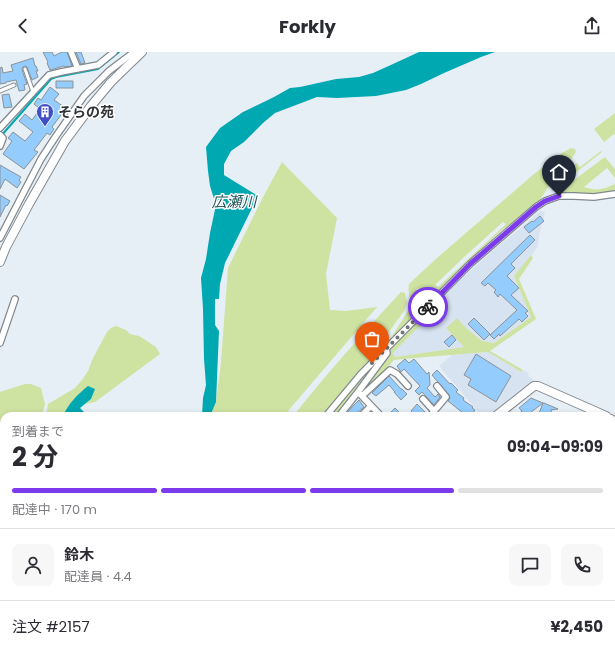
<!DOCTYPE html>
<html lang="ja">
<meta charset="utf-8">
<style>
:root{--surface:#fff;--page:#f7f7f7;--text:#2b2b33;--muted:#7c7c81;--line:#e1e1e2;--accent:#7c3aed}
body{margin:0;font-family:Poppins,"Noto Sans JP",sans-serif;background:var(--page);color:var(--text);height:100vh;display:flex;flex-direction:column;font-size:15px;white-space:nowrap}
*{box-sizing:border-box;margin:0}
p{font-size:13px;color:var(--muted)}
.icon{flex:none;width:22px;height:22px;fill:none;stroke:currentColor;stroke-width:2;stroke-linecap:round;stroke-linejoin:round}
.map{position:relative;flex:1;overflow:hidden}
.drawer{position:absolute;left:0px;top:360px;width:615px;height:248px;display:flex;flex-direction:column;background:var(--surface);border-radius:12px 12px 0 0;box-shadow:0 2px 6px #0003}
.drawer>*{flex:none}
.pin{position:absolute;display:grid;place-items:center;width:34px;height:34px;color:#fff;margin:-41px -17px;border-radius:50% 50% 50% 0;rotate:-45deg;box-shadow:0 0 4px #0007}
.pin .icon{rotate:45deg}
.courier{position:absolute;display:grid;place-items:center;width:40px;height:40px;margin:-20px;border:3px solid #7c3aed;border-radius:50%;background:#fff;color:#222;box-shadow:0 1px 5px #0007}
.overview em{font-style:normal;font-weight:700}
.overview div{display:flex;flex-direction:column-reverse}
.overview{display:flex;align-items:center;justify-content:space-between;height:68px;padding:0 12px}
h1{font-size:26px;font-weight:700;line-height:30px}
.bar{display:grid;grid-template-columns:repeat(4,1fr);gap:6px 4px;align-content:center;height:48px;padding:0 12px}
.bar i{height:5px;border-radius:3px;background:var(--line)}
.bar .current{background:var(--accent)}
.bar p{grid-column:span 4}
.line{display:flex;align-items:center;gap:10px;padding:0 12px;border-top:1px solid var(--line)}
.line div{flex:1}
.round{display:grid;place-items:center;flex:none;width:42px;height:42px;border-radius:8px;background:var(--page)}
header{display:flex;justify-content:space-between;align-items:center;height:52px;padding:0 12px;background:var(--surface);font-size:18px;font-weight:700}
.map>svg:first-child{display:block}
.built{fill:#d7e3f0}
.green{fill:#cee3a2;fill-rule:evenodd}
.water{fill:#00a8b1}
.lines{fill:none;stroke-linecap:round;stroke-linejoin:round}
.stream{stroke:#00a8b1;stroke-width:2}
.building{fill:#93ccfd;stroke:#8b9298}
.lane-casing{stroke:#81888e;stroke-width:5}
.street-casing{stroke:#81888e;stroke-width:8}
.secondary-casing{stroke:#81888e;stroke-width:10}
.lane{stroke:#fff;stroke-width:3}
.street{stroke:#fff;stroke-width:5.5}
.secondary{stroke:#fff;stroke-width:8}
.done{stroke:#707579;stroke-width:4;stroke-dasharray:0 7.2}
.route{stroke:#7c3aed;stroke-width:5}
.labels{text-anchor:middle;stroke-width:3;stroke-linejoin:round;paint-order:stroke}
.poi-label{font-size:14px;font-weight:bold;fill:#303335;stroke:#fff;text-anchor:start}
.water-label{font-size:15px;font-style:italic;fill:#20575b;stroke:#fff}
</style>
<header><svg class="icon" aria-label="back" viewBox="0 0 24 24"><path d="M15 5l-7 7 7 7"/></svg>Forkly<svg class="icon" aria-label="share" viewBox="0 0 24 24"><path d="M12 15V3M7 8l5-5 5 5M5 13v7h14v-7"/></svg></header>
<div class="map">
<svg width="615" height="608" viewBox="0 0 615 608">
<rect width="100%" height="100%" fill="#e7eff6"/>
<path class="built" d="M540 159 545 160 539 183 538 195 514 224 531 265 494 291 482 289 466 276 457 266 446 276 465 295 395 305 393 301 445 248V241L498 194 522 175Z
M488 300 521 320 523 318 529 321 528 324 534 328 491 364H481L463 342 439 314 452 303Z"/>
<path class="green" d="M615 61V83L614 82 604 90 594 77Z
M571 96 575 97 576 100 572 106 553 128 537 152 501 179 477 201 431 246 425 241 424 242 418 236 416 238 428 249 388 291V290L410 256C412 248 407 241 409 232L437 206 534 122 562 101ZM503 170 506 172 438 235 435 233 464 205Z
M601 99 602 100 551 140C558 129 566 119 577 111L580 115Z
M605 105 615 117V126L607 116 584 135C596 139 603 138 615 132V139C596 145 577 142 558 140Z
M282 110 337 166 326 222 330 258 346 259 377 255 288 359 294 363C328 320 364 280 401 240L405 241 407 251 404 259 386 284 379 293 376 302 353 327 323 364H210L216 350 221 310 228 216 262 147Z
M531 203 533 206 519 227 536 267 490 299 523 318 521 320 488 300 414 306 394 308 388 315 363 339 388 304 391 297 445 241V248L393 301 395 305 464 295 446 276 457 266 466 276 482 289 494 291 531 265 514 224Z
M116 274 126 278 130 282 139 284 144 287 156 295 160 302 95 350 85 352 91 347 66 358 63 364H46L48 352 75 336 82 328 88 319 93 306 107 280 111 276Z
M383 302 377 313 336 364H329L361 324Z
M25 332H31L41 336 45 352 42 364H4V529L0 546V340Z
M15 604H193L192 608H14Z"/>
<path class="water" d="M419 0H495L481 5 444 21 421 32 406 38 376 44 337 46 317 45 275 61 263 71 244 90 231 99 224 112V123L258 144 225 211 220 232 219 247H215V273L219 279 216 350 210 364H202L203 346 206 333 204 307 203 257 201 226 206 207 210 181 216 153 210 134 208 119 206 95 220 76 243 60 274 45 290 36 300 35 336 27 359 25 373 21 393 12Z
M88 334 95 337 91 347 80 356 88 364H63C68 352 78 342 88 334Z
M4 529V604H15L14 608H0V546Z"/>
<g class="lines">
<path class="stream" d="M1 84 51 27 56 25 98 17 119 0"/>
</g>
<path class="building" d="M43 0H52L54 4 62 0H67L72 14 65 15 64 14 50 18 47 11 48 10Z
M76 0H81L85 11 81 12Z
M33 6 35 14H36L38 19H36L38 25 32 28 27 15 25 14 23 15 22 18 27 32 24 33 25 38 19 39 16 28 6 30V31L0 32V16L2 15 3 21 13 19 11 13Z
M56 29H73V36H56Z
M50 35 59 42 54 48 67 57 62 63H61L52 75 54 77 50 83 47 81 34 98 38 100 24 117 3 102 12 89 8 86 13 80 25 89 33 80 19 69 25 62 32 68 40 57 34 52 38 46 41 48Z
M9 42 12 55 4 56 2 43Z
M0 113 21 125 19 128 21 130 17 136 5 127 0 137Z
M0 143 10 149 7 154 6 153 0 165Z
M540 164 544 169 529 181 524 175 532 169 533 170Z
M530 183 535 188 511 212 515 216 507 224 519 236 511 243 528 259 525 261 528 264 522 270 519 267 500 284 499 282 494 287 490 283 517 258 500 242 498 245 494 240 496 238 488 231 485 234 481 231Z
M474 266 490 282 484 288 468 272Z
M452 283 456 288 449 295 444 290Z
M476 302 511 324 496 350 468 333 471 327 464 323Z
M405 307 409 311 414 307 427 322 429 320 430 333 427 336 435 345 438 342 440 345 434 353 422 340 419 343 415 339 420 334 404 317 401 320 397 314Z
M437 318 450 332 451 331 458 338 456 340 464 346 463 348 473 355 472 356 475 358 471 364H461L463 361 448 349 450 346 449 343 432 323Z
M389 324 401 337H402L407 342 401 348 394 340H395L389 333 376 344 372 341Z
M531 346 543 351 526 364H516L522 359 519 356Z
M359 348 364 355 357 361V364H350L347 361 352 355Z
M543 351H544L558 357 551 358 552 364H538Z
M417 352 427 362 426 364H415L411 359Z
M395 356 403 364H387Z"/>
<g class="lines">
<defs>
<path id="lane" d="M25 17 33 40
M0 39 14 33"/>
<path id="street" d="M71 0 78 17
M0 76 49 23 61 20 98 13 114 0
M0 83 3 86 0 94
M0 186 41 107 56 84 84 44 109 19 134 0 140 2
M0 291 15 247
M358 340 387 301 386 297
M362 344 390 318 397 322 408 334
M423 347 434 359
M326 364 361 322 470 212 536 155 545 149 559 144H574L594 145 615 142
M339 364 358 340 381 364
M361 364 371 354
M430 364 446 345 437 334
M0 374 4 380
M0 491 4 479
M210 605 217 608
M195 608 196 604
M270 608 271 604
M421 608 423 604"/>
<path id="secondary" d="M0 210 6 195 29 152 65 89 91 54 111 30 142 0
M496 364 534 334H538L606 364
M611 367 615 370"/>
</defs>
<use href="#lane" class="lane-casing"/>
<use href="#street" class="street-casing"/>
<use href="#secondary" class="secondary-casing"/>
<use href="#lane" class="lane"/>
<use href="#street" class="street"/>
<use href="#secondary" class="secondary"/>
</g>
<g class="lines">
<path class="done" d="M372 311 428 255"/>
<path class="route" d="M428 255 470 212 536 155 545 149 559 144"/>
</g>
<defs>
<symbol id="building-pin" viewBox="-11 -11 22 30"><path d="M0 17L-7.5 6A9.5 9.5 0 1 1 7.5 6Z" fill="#424ec3" stroke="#fff"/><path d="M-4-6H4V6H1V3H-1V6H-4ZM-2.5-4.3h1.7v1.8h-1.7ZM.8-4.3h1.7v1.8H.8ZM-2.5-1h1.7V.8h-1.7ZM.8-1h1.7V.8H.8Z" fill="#fff"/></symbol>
</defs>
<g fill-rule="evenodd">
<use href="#building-pin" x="35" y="50" width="20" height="27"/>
</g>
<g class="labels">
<g class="poi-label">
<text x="58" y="65">そらの苑</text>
</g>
<g class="water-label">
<text x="234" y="155">広瀬川</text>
</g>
</g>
</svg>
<div class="pin" style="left:372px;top:311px;background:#ea580c"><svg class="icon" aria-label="bag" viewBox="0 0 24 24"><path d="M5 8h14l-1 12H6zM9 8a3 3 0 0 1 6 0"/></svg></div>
<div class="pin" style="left:559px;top:144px;background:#1f2937"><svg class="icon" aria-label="home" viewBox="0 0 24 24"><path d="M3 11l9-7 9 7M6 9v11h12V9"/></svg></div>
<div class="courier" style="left:428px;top:255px"><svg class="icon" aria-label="bike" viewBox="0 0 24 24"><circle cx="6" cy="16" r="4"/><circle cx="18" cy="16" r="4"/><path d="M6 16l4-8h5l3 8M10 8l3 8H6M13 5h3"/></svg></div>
<section class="drawer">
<div class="overview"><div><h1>2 分</h1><p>到着まで</p></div><em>09:04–09:09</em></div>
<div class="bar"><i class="current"></i><i class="current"></i><i class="current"></i><i></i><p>配達中 · 170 m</p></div>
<div class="line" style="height:72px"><a class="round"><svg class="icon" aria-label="person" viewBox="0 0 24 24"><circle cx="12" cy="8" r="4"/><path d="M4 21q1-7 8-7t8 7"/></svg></a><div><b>鈴木</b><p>配達員 · 4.4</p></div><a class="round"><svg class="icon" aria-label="chat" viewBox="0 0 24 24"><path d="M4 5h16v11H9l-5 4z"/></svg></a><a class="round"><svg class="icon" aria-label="phone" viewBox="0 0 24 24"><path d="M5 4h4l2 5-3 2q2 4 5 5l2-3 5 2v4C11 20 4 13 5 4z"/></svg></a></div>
<div class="line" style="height:52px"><div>注文 #2157</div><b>¥2,450</b></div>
</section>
</div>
